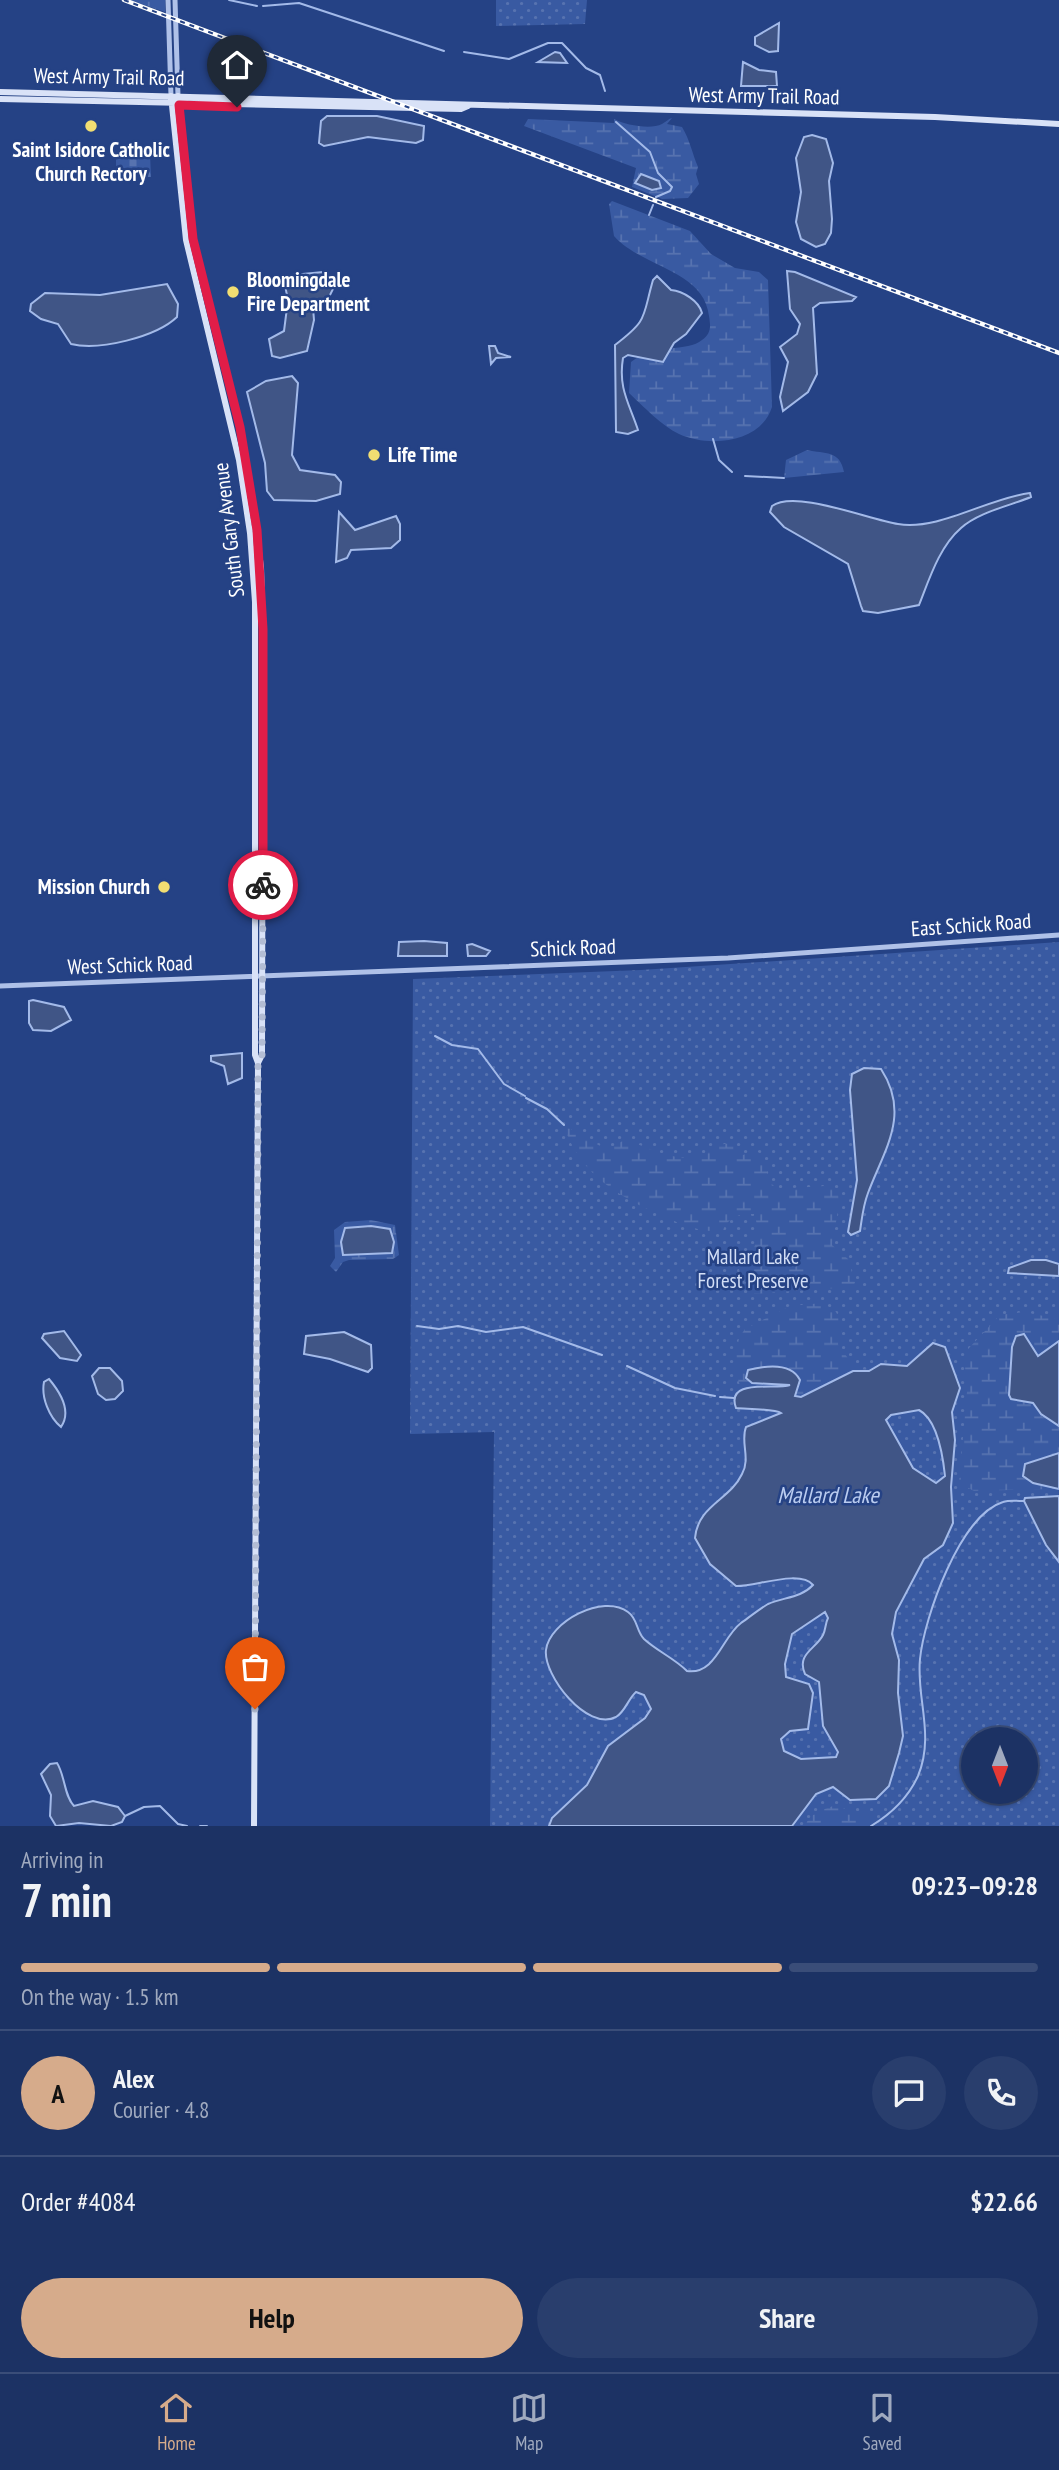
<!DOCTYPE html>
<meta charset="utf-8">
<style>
:root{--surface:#1c3264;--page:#293e6d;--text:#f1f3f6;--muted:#a0aabf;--line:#3a4d78;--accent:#d6ab8b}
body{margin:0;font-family:"PT Sans Narrow",sans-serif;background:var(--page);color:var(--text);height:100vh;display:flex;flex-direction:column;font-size:26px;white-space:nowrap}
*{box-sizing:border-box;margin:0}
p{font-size:23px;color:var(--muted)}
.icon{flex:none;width:38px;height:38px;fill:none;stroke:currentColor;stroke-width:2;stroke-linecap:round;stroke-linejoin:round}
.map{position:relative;height:1826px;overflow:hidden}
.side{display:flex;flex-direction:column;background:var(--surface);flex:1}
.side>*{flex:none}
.needle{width:46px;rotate:180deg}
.tools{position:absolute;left:961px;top:1727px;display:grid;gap:14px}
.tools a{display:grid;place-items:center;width:77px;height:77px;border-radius:50%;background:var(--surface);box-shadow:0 2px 5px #0004,0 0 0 2px var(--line);font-size:35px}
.pin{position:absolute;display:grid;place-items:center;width:60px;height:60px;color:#fff;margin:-72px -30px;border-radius:50% 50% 50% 0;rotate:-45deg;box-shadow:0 0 7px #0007}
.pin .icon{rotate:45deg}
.courier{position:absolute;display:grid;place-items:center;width:70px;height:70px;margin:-35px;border:5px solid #e11d48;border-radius:50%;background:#fff;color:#222;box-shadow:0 2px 9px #0007}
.head em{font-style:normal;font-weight:600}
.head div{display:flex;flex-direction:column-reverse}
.head{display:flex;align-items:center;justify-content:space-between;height:119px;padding:0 21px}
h1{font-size:46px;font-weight:600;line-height:52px}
.bar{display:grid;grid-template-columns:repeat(4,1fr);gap:10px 7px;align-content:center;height:84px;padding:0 21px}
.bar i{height:9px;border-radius:5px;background:var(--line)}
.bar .on{background:var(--accent)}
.bar p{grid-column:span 4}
.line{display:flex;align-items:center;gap:18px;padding:0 21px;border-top:2px solid var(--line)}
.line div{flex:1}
.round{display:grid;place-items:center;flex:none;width:74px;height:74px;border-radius:37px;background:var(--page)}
.primary-button{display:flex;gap:14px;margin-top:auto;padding:14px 21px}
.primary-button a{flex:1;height:80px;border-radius:42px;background:var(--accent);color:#111;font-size:28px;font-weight:600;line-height:80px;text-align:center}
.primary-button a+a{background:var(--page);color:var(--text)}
.menu{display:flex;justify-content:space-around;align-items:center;height:98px;border-top:2px solid var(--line);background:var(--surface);font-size:19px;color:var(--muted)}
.menu a{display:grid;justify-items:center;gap:4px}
.menu .on{color:var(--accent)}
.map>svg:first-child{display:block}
.grass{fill:url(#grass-dots);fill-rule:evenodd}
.wetland{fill:url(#wetland-marsh)}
.cemetery{fill:url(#cemetery-stones)}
.water{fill:#405586;stroke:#a3bae9;stroke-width:2;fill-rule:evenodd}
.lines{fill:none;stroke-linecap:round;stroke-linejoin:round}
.stream{stroke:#a3bae9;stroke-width:2}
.tertiary{stroke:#afc1e8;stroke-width:5}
.secondary{stroke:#d9e2f7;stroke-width:6}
.rail-casing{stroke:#fff;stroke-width:4.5}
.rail{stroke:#254285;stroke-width:2;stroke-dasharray:5;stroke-linecap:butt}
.done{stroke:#b3bdd4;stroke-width:7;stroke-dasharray:0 12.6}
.route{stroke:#e11d48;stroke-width:9}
.poi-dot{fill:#f2de72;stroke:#254285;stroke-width:2.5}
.labels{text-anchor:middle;stroke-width:5;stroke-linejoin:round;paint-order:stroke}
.street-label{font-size:21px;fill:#fff;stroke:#254285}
.poi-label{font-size:21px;font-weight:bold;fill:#fff;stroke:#254285;text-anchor:start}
.park-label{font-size:21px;fill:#d2def6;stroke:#254285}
.water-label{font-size:23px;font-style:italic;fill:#baccf0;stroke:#254285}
</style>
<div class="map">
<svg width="1059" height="1826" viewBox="0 0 1059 1826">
<defs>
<pattern id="grass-dots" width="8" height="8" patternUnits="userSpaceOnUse" patternTransform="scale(1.75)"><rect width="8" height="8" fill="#395aa2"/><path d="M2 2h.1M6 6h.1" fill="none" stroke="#5773b0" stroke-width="1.8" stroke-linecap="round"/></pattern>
<pattern id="wetland-marsh" width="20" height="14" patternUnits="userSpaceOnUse" patternTransform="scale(1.75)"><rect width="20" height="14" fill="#395aa2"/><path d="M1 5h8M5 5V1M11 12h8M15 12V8" fill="none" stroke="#5773b0"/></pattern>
<pattern id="cemetery-stones" width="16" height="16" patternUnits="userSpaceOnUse" patternTransform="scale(1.75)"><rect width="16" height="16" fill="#395aa2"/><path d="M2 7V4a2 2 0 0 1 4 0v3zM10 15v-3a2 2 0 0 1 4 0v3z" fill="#5773b0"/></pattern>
</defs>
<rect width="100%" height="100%" fill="#254285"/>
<path class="grass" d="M496 0H587L585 24 496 26Z
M1059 942V1826H490L494 1432 410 1434 413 979 641 970ZM973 1740H1026V1792H973Z"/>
<path class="wetland" d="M130 0H165V12Z
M672 118 667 124 682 127C690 140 692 153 698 167L696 174 699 184 688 198 662 199 632 187 636 168 524 126 528 119 614 123V119C625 125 651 130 662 124 666 122 668 119 672 118Z
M612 201 690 231 711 254 735 268 759 272 768 280 772 407C761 443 710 448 679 434 662 426 643 406 629 393L631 362C653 344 688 352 702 340 711 334 711 326 709 316 704 270 641 267 614 236L609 204Z
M807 450C825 454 840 450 844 472L784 478 786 460Z
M564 1125 607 1150 626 1139C654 1151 692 1171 716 1145L733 1143 740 1156 755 1151 764 1155 769 1182 778 1189 824 1186 836 1190 840 1199 832 1245 848 1259 855 1283 851 1287 753 1294 743 1284 739 1269C753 1247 764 1243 754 1214 739 1214 730 1216 723 1230 704 1234 683 1225 665 1217 621 1198 578 1174 564 1125Z
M371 1220 395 1225 399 1255 393 1259 349 1260 343 1262 336 1272 330 1266 335 1258 334 1230 345 1222Z
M823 1303 836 1312 843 1326 838 1344 856 1370 872 1369 849 1372 801 1397 795 1394 800 1389 777 1367 752 1369 751 1383 791 1385 741 1388 734 1368 739 1338 745 1329 790 1306Z
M1023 1312 1059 1319V1341L1042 1356H1038L1034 1346 1012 1347 1009 1395 1011 1399 1033 1403 1041 1414 1059 1426V1453H1055L1033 1483 1050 1489 974 1491 959 1483 967 1392 965 1366 969 1348 1000 1315Z
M836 1805C853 1814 865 1808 879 1820V1826H803L816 1812Z"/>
<path class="cemetery" d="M116 153 150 154 151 177 116 176Z"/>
<path class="water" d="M779 23 778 51 769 52 755 45V37Z
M555 52 560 53 567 63 538 62Z
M743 62 759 70 776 72 777 86H741Z
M327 116H377L424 126 423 140 416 143 368 137 324 146 319 143 321 121Z
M812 135 826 139 833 163 829 181 832 219 831 233 825 244 816 247 801 239 796 222 801 192 796 158 804 137Z
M641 174 659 181 661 188 652 190 635 183Z
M787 271 795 272 856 297 852 301 820 303 813 308 817 374 808 392 783 411 780 397 788 362 780 347 797 334 800 324 790 309Z
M323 272 329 275 333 289 327 301 313 308 314 320 307 351 280 358 272 356 269 339 284 331 288 300 283 276Z
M657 276 671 290C683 291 699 301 702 313L686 334 674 343 663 362 628 355 623 358C618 388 629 403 638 430L628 434 616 432 615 345C649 319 642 318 653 280Z
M167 284 178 304 177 317C156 337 99 351 71 344L58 324 41 319 30 311 31 304 45 293 100 295Z
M489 346H495L498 353 511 357 496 358 491 364Z
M292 376 298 383 292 455 300 470 335 475 341 482 340 494 316 501 274 500 267 491 265 463 247 392 266 381Z
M1030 493 1031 497C1009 506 979 512 961 528 939 547 929 580 919 605L878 613 863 611 861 606 848 564 784 527 770 512 772 506C795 489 870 520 898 524 939 531 988 498 1030 493Z
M339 512 355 530 396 516 400 524V540L391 548 351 550 347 558 336 562Z
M424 941 447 943V956H398L399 942Z
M472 944 490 951 486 956H468L467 945Z
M33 1000 64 1007 71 1020 51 1031 33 1030 29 1023V1001Z
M242 1053V1078L228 1084 224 1066 211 1061V1056Z
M864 1068 881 1069C911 1115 884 1150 868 1193 863 1206 862 1218 860 1231L851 1235 848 1232 857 1180 850 1090 852 1074Z
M371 1226 390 1229 394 1242 392 1253 343 1255 341 1242 345 1228Z
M1031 1260H1046L1059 1264V1276L1008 1273 1009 1268Z
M64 1331 81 1355 77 1361 60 1358 42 1338 44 1334Z
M344 1332 371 1345 372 1368 368 1372 330 1359 304 1354 306 1336Z
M1024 1334 1038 1356 1059 1341V1426L1041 1414 1033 1403 1011 1399 1009 1395 1012 1347 1016 1336Z
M933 1343 945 1347 960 1388 952 1412 955 1440 951 1487 953 1523 943 1545 924 1559 896 1612 892 1634 899 1660 898 1693 903 1736 899 1753 889 1786 876 1799 850 1800 833 1787 816 1794 792 1826H549L552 1818 587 1785 608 1746 645 1718 651 1709 644 1695 636 1692C628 1699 625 1712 616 1717 587 1732 543 1675 546 1650 549 1622 603 1593 628 1612 638 1619 636 1631 644 1639 657 1651 674 1658 687 1671 716 1675 722 1637 741 1623 748 1618 761 1608 768 1604 784 1597 801 1598 813 1585 800 1569 754 1587 736 1586L710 1564 695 1538C698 1505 730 1500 742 1474 751 1458 740 1442 746 1427L781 1413C775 1409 746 1409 736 1408 725 1378 775 1390 790 1385L752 1383 746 1378 748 1370C764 1366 791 1362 800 1380L795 1396 801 1397 853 1371H869L881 1364 907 1366ZM919 1410C938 1420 943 1457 945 1476L936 1483 913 1468 886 1420 891 1415ZM825 1612 828 1618C825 1624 826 1629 823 1635 816 1649 796 1654 805 1674L819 1682 823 1726 838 1752 836 1757 801 1759 784 1751 781 1739 790 1731 808 1729 813 1693 809 1684 786 1677 785 1664 792 1634Z
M99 1368H110L122 1381 123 1391 115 1399 106 1400 98 1394 92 1376Z
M49 1379C60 1392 72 1411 61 1427 49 1417 41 1397 44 1382Z
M1059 1453V1489L1033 1483 1023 1476 1025 1464Z
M1059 1496V1562L1046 1545 1024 1501 1025 1498Z
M57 1763C65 1775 64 1796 74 1806L93 1801 118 1807 125 1816 122 1822 111 1826 79 1823 56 1826 50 1816 51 1795 41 1774 50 1764Z"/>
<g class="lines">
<path class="stream" d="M229 0 257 6
M263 6 299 3 444 51
M464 52 509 59 548 43H562L586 68 600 75 605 91
M616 122 650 152 658 173 672 187 670 191 656 197
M649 215 653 205
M713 439 719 460 732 472
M745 476 784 478
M435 1036 452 1045 478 1049 504 1084 525 1096
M526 1098 547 1109 564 1125
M417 1326 439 1329 458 1326 486 1332 523 1327 602 1355
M627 1366 675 1388 715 1396
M720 1397 734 1398
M125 1816 144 1807 160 1806 178 1824 187 1826
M200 1826H207
M871 1826C891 1814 908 1798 918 1776 935 1735 916 1698 920 1659 924 1618 960 1515 1003 1502 1009 1500 1018 1501 1024 1501"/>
<path class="tertiary" d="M168 0 171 96
M175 0 178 96
M0 986 728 958 1059 935"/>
<path class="secondary" d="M0 92 935 117 1059 124
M171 96 186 240 239 460 250 533 255 602V1055L258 1063 254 1826
M178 96 193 239 244 447 261 567 263 638 262 1055 258 1063
M0 99 461 109 468 106"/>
<defs>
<path id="rail" d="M124 0 1059 353"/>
</defs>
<use href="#rail" class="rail-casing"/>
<use href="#rail" class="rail"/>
</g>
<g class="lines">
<path class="done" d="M255 1709 258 1115V1063L262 1055 263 885"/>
<path class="route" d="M237 107 179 105 193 239 240 427 257 530 263 629V885"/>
</g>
<g class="poi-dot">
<circle cx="91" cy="126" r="7"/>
<circle cx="233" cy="292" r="7"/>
<circle cx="374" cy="455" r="7"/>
<circle cx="164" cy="887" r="7"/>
</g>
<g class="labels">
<g class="street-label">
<text transform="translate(109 77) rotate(1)" y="7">West Army Trail Road</text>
<text transform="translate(764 96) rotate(1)" y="7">West Army Trail Road</text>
<text transform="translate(229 530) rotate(-97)" y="7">South Gary Avenue</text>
<text transform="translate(971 925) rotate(-4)" y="7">East Schick Road</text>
<text transform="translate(573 948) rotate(-2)" y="7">Schick Road</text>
<text transform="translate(130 965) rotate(-2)" y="7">West Schick Road</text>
</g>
<g class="poi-label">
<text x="91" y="157" text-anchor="middle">Saint Isidore Catholic<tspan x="91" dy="24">Church Rectory</tspan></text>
<text x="247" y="287">Bloomingdale<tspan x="247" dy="24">Fire Department</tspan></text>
<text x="388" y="462">Life Time</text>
<text x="150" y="894" text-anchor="end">Mission Church</text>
</g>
<g class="park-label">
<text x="753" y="1264">Mallard Lake<tspan x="753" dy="24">Forest Preserve</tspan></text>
</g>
<g class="water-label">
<text x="828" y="1503">Mallard Lake</text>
</g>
</g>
</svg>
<div class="tools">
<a><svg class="needle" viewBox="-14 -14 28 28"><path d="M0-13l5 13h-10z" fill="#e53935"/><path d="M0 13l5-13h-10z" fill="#a0aabf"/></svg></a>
</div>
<div class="pin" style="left:255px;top:1709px;background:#ea580c"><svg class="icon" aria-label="bag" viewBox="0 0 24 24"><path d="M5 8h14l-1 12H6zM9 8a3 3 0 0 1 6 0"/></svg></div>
<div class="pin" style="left:237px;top:107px;background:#1f2937"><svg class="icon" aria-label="home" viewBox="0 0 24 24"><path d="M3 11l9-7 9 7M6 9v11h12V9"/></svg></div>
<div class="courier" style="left:263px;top:885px"><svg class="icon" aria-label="bike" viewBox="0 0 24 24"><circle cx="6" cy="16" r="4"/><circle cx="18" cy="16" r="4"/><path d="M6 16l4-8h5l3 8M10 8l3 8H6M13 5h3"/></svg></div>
</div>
<section class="side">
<div class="head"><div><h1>7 min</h1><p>Arriving in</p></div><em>09:23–09:28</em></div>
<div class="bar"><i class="on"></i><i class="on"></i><i class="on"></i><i></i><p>On the way · 1.5 km</p></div>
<div class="line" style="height:126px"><b class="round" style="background:var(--accent);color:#111">A</b><div><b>Alex</b><p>Courier · 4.8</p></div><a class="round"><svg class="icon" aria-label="chat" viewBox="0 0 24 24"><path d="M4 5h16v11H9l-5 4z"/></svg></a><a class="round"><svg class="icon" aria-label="phone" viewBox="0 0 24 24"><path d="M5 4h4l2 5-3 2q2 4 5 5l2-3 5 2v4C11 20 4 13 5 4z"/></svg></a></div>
<div class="line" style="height:91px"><div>Order #4084</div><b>$22.66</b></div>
<div class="primary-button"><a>Help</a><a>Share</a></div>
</section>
<nav class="menu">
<a class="on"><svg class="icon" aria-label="home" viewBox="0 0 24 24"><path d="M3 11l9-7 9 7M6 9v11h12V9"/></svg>Home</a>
<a><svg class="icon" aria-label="map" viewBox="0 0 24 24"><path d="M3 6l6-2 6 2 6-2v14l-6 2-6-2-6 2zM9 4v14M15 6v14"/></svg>Map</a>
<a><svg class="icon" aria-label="saved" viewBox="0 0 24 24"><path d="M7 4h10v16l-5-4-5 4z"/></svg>Saved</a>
</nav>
